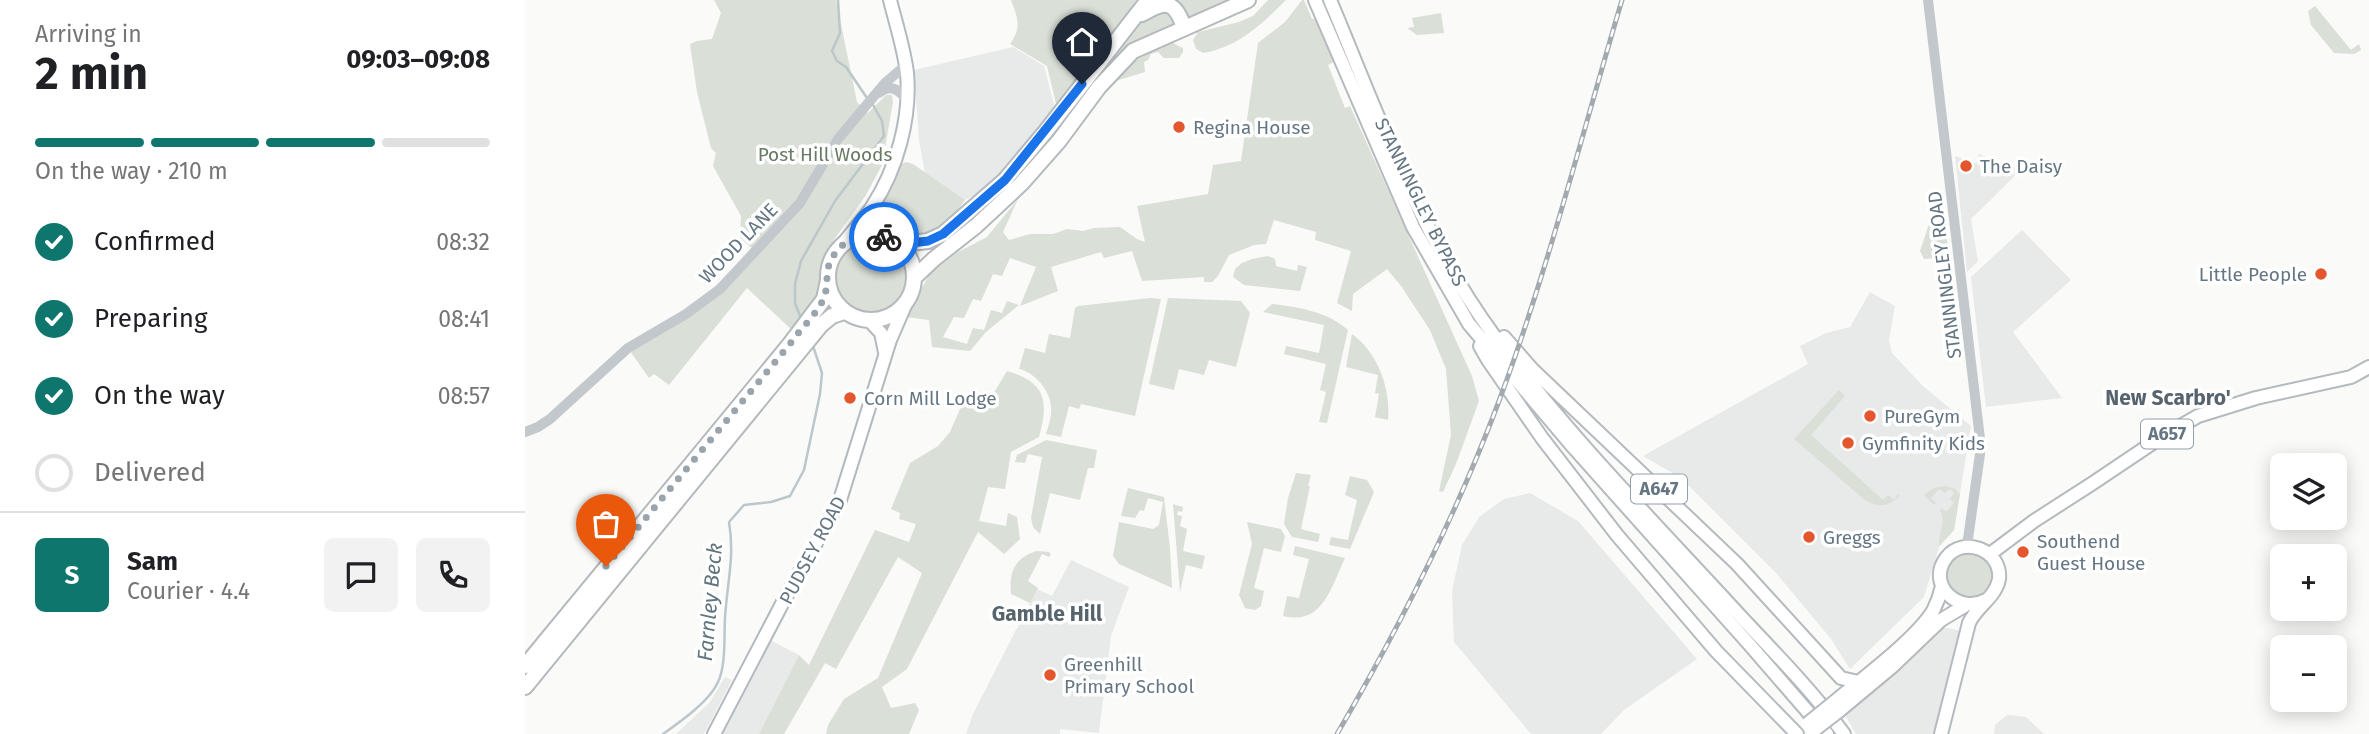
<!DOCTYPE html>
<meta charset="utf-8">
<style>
:root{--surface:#fff;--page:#f2f2f2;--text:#202124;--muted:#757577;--line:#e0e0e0;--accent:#0f766e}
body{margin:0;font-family:"Fira Sans",sans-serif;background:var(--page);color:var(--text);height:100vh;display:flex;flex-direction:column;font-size:26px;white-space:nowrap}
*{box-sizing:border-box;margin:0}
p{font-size:23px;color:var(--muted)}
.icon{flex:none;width:38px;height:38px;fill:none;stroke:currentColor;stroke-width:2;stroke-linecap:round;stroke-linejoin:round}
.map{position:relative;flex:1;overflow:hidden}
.details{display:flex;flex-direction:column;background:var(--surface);width:525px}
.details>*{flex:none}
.buttons{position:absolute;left:1745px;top:453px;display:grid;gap:14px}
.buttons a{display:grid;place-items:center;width:77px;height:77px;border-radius:10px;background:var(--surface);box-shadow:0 4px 18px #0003;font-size:35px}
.pin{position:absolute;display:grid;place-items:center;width:60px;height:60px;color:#fff;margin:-72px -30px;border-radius:50% 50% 50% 0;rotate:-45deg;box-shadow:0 0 7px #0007}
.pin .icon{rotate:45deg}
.courier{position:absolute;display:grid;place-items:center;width:70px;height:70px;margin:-35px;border:5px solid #1a73e8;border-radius:50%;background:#fff;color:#222;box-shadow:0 2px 9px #0007}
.head em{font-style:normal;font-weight:700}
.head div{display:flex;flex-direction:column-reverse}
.head{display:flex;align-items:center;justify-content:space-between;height:119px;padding:0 35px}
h1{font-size:46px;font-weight:700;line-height:52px}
.bar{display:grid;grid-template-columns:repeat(4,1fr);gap:10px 7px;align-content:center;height:84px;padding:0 35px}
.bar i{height:9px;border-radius:5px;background:var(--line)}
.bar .selected{background:var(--accent)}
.bar p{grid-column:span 4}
.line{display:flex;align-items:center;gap:18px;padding:0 35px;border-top:2px solid var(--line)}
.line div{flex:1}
.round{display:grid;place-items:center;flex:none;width:74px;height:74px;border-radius:10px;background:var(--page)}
ol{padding:0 35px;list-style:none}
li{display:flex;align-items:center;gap:21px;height:77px}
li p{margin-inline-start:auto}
li .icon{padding:7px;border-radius:50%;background:var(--accent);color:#fff;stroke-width:4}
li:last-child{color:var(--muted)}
li i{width:38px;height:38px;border:4px solid var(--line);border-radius:50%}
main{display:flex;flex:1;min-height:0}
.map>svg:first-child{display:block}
.built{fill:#e8e9e9}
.green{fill:#dadfd7}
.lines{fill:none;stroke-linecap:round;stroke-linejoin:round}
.stream{stroke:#bbc7cb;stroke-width:2.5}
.secondary-casing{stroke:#b3babf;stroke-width:16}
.primary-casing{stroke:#b5babe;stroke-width:16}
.trunk-casing{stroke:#b4b9bd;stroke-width:18}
.tertiary{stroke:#c3c8cc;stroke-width:10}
.secondary{stroke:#fff;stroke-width:12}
.primary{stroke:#fff;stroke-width:12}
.trunk{stroke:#fff;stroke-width:14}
.rail-casing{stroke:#a2aab0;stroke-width:5}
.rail{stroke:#fff;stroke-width:2.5;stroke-dasharray:8;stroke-linecap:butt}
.primary-bridge-casing{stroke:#b5babe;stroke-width:16;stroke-linecap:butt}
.primary-bridge{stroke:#fff;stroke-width:12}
.done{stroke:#99a4ac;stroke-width:7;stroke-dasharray:0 12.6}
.route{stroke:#1a73e8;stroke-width:9}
.poi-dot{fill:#e4572e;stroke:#fff;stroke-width:2.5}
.labels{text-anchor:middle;stroke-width:7;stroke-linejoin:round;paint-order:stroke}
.shield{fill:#fff;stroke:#939fa8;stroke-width:2}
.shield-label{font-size:18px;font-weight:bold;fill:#657683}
.poi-label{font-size:19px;fill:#657683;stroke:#fff;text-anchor:start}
.park-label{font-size:19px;fill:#687a64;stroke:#fff}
.street-label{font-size:19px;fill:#657683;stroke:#fff}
.neighbourhood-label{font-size:21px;font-weight:bold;fill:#57646e;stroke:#fff}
.water-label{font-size:21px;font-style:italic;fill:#60757c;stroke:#fff}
</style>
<main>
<section class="details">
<div class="head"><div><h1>2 min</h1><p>Arriving in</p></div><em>09:03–09:08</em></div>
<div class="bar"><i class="selected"></i><i class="selected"></i><i class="selected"></i><i></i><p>On the way · 210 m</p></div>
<ol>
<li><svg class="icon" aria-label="check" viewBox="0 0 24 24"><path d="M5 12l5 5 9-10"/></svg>Confirmed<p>08:32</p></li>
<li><svg class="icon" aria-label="check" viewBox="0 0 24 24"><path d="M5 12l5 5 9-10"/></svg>Preparing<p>08:41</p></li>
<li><svg class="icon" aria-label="check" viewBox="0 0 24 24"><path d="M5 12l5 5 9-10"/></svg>On the way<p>08:57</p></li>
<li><i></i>Delivered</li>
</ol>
<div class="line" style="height:126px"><b class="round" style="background:var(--accent);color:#fff">S</b><div><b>Sam</b><p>Courier · 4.4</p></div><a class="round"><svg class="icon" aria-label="chat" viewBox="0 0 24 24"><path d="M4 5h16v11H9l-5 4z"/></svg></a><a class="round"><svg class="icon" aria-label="phone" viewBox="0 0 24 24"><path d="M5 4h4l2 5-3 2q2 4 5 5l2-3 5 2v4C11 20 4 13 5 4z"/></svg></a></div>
</section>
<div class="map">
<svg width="1844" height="734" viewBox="0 0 1844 734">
<rect width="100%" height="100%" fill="#fafaf8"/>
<path class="built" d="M488 47 519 66 531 112 480 180 440 200 400 173 394 140 389 70Z
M1454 154 1497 169 1446 219 1453 261 1442 272 1430 156 1451 163Z
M1497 230 1546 280 1488 332 1537 398 1461 407 1446 277Z
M1345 292 1370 306 1364 340 1367 353 1398 386 1446 426 1429 530 1414 547 1399 597 1325 669 1306 639 1252 574 1156 478 1118 456 1283 364 1275 346 1301 333 1325 327Z
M1005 493 1053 521 1172 659 1099 710 1076 734H1006L929 642 927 591 937 545 954 517 979 499Z
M546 560 604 587 586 636 574 733 535 729V734H441L448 714 512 589 527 596Z
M1414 626 1436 631 1411 734H1331L1320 715Z
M245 640 274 655 234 734H196Z
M200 677 207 680 179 734H151L185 702Z
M1482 715 1501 717 1519 734H1469L1470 725Z"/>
<path class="green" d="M189 0H311L332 102 343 113 361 95H367L368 102 357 165 341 195 301 251 296 269 295 294 268 331 222 288 144 385 129 374 124 378 103 348 161 314 229 250 215 238 216 216 188 166 191 153 186 148 172 92 165 44 172 41 187 39 196 13Z
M486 0H611L598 22 532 108 522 66 485 44C497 27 493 19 486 0Z
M648 0H712L661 21 654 5Z
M743 0H761C736 25 713 47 678 53L671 49 668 40 673 32 714 22 728 16Z
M777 0H779L787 19 790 18 809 62 803 65 820 108 825 106 947 376 954 401 931 464 918 492 914 491 926 435 921 369 905 330 876 286 862 269 828 294 827 311 812 303 826 251 790 240 791 232 749 220 741 244 729 245 704 255 693 276 687 282H679V277L617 281 607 251 579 258 576 252 526 267 533 291 495 306 511 267 485 258 477 276 468 274 456 301 448 299 439 318 429 317 418 337 442 344 448 328 459 330 466 310 477 313 482 301 494 305 461 332 445 351 407 347 404 320 381 317 405 273 433 252 462 237 493 199 478 232 484 240 505 234H528L542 229 558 231 569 228 595 227 612 239 620 242 612 206 683 194 688 165 716 161 733 43 760 22Z
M1790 6 1826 50 1834 44 1836 50 1829 54 1809 53 1786 25 1783 11Z
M641 7 652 25 625 37 505 167 459 209 531 132 582 62 602 42 627 9Z
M916 13 919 33 892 35 882 28 889 27 887 18Z
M648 43 658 48V52L654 58H639L633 52 626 54 623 60 619 62 620 72 584 83C604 61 621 54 648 43Z
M381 162 388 164 440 200C433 209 425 224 414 230 392 242 352 238 354 206L373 166Z
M1416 209H1419L1423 250 1417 258 1399 259 1395 251 1406 218 1413 219Z
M310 276a36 36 0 1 1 72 0a36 36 0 1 1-72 0Z
M743 256 750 259 751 266 772 271 773 265 782 267 775 291 719 285 708 277 710 269 717 263 727 259Z
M625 298 636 299 610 416 556 404 554 409 544 406 536 437 521 434C523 427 526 419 526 412 528 393 511 373 494 369L500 348 520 353 524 334 545 338 550 308 553 306Z
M643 298 716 301 725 313 711 367 684 360 679 375 654 369 649 390 624 384Z
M747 304C774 307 803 312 823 330L802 423 794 422 801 392 795 390 801 364 759 354 761 346 794 353 799 325 738 312Z
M827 334C853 353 866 389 863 420L850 417 854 394 850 393 853 375 821 367Z
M482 371C521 382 524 401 514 437L486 452 480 489 463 487 454 521 481 526 483 513 492 517 495 539 479 554 453 532 382 669 357 687 366 708 390 703 394 710 384 734H301L303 725 319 699 353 678 397 573 373 557 311 669 300 663 259 734H234L274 655 284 665 350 530 384 542 391 524 374 519 375 513 366 509 385 463 413 446 425 432 439 400 461 406Z
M1314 390 1320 396 1286 435 1358 500 1363 495 1369 500 1373 494 1375 496C1362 507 1355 508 1340 500L1269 439Z
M521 440 572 450 569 468H563L555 500 525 493 515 534 508 527 506 518 517 457 503 454 500 463 490 462 492 455Z
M771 473 786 475 783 486H785L776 529 795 534 793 542 767 537 759 524 763 498Z
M825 476 842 480 849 492 825 549 804 545 806 537 823 540 832 500 820 495Z
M1420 486 1430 489 1435 494 1429 530 1414 546C1413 533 1422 523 1415 511L1417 508 1421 512 1429 503 1425 499 1429 493 1425 489 1420 493 1414 489 1406 498 1411 503 1409 505 1399 495 1409 488Z
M603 488 639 497 645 548 647 588 594 564 588 556 594 522 628 529 634 525 638 502 623 498 619 511 615 510 610 518 596 516Z
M648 504 658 507 657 512 653 511 652 515 657 516 655 526 662 529 658 551 680 556 677 569 661 565 655 592Z
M722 522 756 529 760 536 756 552 739 548 729 588 739 591 736 606 730 610 720 608 714 595 727 544Z
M770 546 820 558C806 587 798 626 758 616L762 596 774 598 784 559 768 555Z
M512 551 524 552 526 554 524 557 517 554 503 581 513 588 505 603 486 594C484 572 489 558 512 551Z
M1421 575a23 23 0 1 1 46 0a23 23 0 1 1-46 0Z"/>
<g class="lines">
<path class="stream" d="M313 0 315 33 307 51 312 61 321 67 342 98
M277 321 270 303V284L276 261 310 201 359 136 357 121 347 103
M138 734C155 722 185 701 193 682 201 666 199 637 200 618 202 583 210 557 204 522L219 505 246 502 265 496 279 470 295 394 297 373 287 343"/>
<defs>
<path id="secondary" d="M348 206 349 234
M317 245C327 232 338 220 347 207 372 169 386 118 382 73 379 48 371 24 365 0
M343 319 356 333 360 352
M189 734 259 600 315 500 365 340 381 303"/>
<path id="primary" d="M790 0 888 227 944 324 1049 448 1224 644 1302 734
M805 0C853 114 895 236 970 337 1044 437 1134 527 1218 619 1253 656 1289 693 1319 734
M979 337 1007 369 1212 564 1316 678 1333 682
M955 346 963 360 1017 438 1092 535 1191 651 1272 734
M1465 554 1509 521 1568 483 1635 438 1673 416 1731 398 1826 377 1844 367
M1308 703C1335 680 1390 640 1408 611 1412 603 1415 595 1417 586
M1314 711 1368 666 1416 620 1441 605
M1416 734 1444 623C1451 607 1471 597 1474 579 1477 550 1438 535 1421 558 1401 585 1434 615 1461 600"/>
<path id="trunk" d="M617 14C641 0 649 0 659 27
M303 277a43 43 0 1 1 86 0a43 43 0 1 1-86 0Z
M362 238 386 243 403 241 418 234 480 180 521 131 623 0
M390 277 409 259 451 226 496 184 534 141 574 87 608 51 723 0
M0 666 265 344 299 299 303 280
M0 687 296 325 307 316 319 312"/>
</defs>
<use href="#secondary" class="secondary-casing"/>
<use href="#primary" class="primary-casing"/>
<use href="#trunk" class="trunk-casing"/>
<path class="tertiary" d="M1403 0 1456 447 1442 546
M354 93C366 83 374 90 382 100
M0 432 13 427 25 419 103 348 161 314 195 289 275 203 313 139 360 83 381 65"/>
<use href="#secondary" class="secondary"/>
<use href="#primary" class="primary"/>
<use href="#trunk" class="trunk"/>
<defs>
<path id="rail" d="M812 734C874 628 931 516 974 401 1023 270 1057 134 1097 0"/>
</defs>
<use href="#rail" class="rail-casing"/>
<use href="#rail" class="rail"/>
<defs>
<path id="primary-bridge" d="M1282 724 1308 703
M1288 731 1314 711"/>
</defs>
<use href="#primary-bridge" class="primary-bridge-casing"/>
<use href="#primary-bridge" class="primary-bridge"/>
</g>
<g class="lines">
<path class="done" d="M81 566 265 344C275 329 291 315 298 300 304 288 300 273 305 262 315 241 336 230 359 237"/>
<path class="route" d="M359 237 386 243 403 241 418 234 480 180 557 84"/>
</g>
<g class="poi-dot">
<circle cx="654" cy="127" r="7"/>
<circle cx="1441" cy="166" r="7"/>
<circle cx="1796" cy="274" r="7"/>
<circle cx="325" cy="398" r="7"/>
<circle cx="1345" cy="416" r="7"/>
<circle cx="1323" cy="443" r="7"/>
<circle cx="1284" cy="537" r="7"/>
<circle cx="1498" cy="552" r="7"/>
<circle cx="525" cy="675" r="7"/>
</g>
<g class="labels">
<g class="shield">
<rect x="1616" y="419.5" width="52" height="29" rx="5"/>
<rect x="1106" y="474.5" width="56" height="29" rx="5"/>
</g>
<g class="shield-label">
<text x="1642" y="440">A657</text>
<text x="1134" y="495">A647</text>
</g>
<g class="poi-label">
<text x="668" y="134">Regina House</text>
<text x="1455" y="173">The Daisy</text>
<text x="1782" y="281" text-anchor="end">Little People</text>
<text x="339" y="405">Corn Mill Lodge</text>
<text x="1359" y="423">PureGym</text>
<text x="1337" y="450">Gymfinity Kids</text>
<text x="1298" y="544">Greggs</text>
<text x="1512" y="548">Southend<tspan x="1512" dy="22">Guest House</tspan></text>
<text x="539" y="671">Greenhill<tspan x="539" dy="22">Primary School</tspan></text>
</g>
<g class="park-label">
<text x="300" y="161">Post Hill Woods</text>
</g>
<g class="street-label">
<text transform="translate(896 202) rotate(64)" y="7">STANNINGLEY BYPASS</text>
<text transform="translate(213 243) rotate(-46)" y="7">WOOD LANE</text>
<text transform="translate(1419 275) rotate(-97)" y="7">STANNINGLEY ROAD</text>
<text transform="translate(287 550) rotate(-62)" y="7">PUDSEY ROAD</text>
</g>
<g class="neighbourhood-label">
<text x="1643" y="405">New Scarbro'</text>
<text x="522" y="621">Gamble Hill</text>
</g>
<g class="water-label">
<text transform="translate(185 602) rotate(-85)" y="7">Farnley Beck</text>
</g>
</g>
</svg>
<div class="buttons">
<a><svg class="icon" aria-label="layers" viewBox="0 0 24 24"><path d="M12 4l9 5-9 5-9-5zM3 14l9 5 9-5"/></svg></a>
<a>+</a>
<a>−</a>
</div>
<div class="pin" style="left:81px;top:566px;background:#ea580c"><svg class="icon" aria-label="bag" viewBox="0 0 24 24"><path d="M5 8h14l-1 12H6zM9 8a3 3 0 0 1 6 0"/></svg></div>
<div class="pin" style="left:557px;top:84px;background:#1f2937"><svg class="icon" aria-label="home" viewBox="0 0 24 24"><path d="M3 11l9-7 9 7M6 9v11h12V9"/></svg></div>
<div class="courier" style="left:359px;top:237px"><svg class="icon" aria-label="bike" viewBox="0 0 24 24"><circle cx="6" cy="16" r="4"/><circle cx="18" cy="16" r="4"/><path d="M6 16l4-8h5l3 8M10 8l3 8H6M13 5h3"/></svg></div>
</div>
</main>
